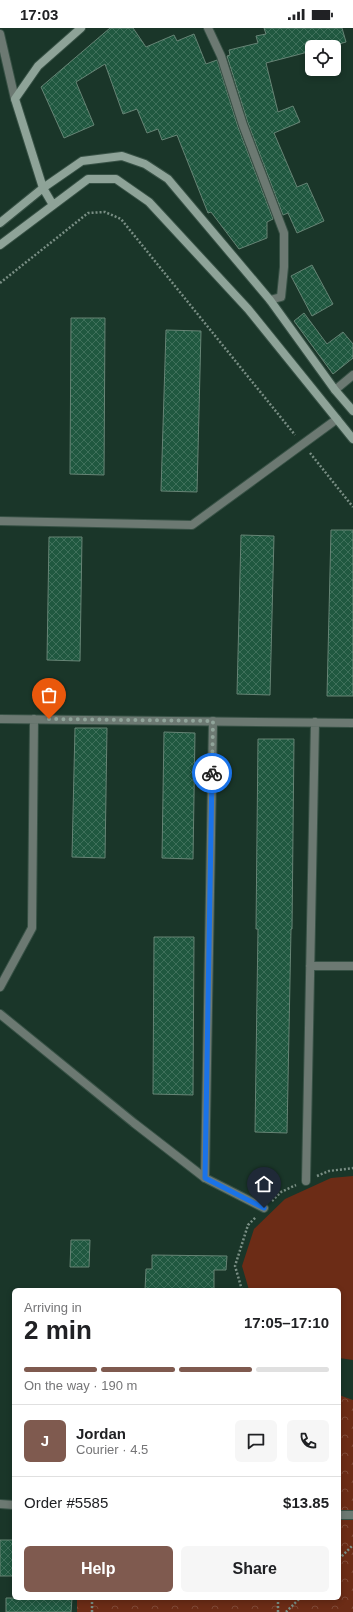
<!DOCTYPE html>
<meta charset="utf-8">
<style>
:root{--surface:#fff;--page:#f6f6f6;--text:#202124;--muted:#757577;--line:#e0e0e0;--accent:#7f5a4f}
body{margin:0;font-family:Arial,sans-serif;background:var(--page);color:var(--text);height:100vh;display:flex;flex-direction:column;font-size:15px;white-space:nowrap}
*{box-sizing:border-box;margin:0}
p{font-size:13px;color:var(--muted)}
.icon{flex:none;width:22px;height:22px;fill:none;stroke:currentColor;stroke-width:2;stroke-linecap:round;stroke-linejoin:round}
.map{position:relative;flex:1;overflow:hidden}
.side{position:absolute;left:12px;top:1260px;width:329px;height:312px;display:flex;flex-direction:column;background:var(--surface);border-radius:6px;box-shadow:0 2px 6px #0003}
.side>*{flex:none}
.controls{position:absolute;left:305px;top:12px;display:grid;gap:8px}
.controls a{display:grid;place-items:center;width:36px;height:36px;border-radius:6px;background:var(--surface);box-shadow:0 2px 6px #0003;font-size:20px}
.pin{position:absolute;display:grid;place-items:center;width:34px;height:34px;color:#fff;margin:-41px -17px;border-radius:50% 50% 50% 0;rotate:-45deg;box-shadow:0 0 4px #0007}
.pin .icon{rotate:45deg}
.courier{position:absolute;display:grid;place-items:center;width:40px;height:40px;margin:-20px;border:3px solid #1a73e8;border-radius:50%;background:#fff;color:#222;box-shadow:0 1px 5px #0007}
.head em{font-style:normal;font-weight:700}
.head div{display:flex;flex-direction:column-reverse}
.head{display:flex;align-items:center;justify-content:space-between;height:68px;padding:0 12px}
h1{font-size:26px;font-weight:700;line-height:30px}
.bar{display:grid;grid-template-columns:repeat(4,1fr);gap:6px 4px;align-content:center;height:48px;padding:0 12px}
.bar i{height:5px;border-radius:3px;background:var(--line)}
.bar .on{background:var(--accent)}
.bar p{grid-column:span 4}
.line{display:flex;align-items:center;gap:10px;padding:0 12px;border-top:1px solid var(--line)}
.line div{flex:1}
.round{display:grid;place-items:center;flex:none;width:42px;height:42px;border-radius:6px;background:var(--page)}
.primary-button{display:flex;gap:8px;margin-top:auto;padding:8px 12px}
.primary-button a{flex:1;height:46px;border-radius:6px;background:var(--accent);color:#fff;font-size:16px;font-weight:700;line-height:46px;text-align:center}
.primary-button a+a{background:var(--page);color:var(--text)}
.status{display:flex;justify-content:space-between;align-items:center;height:28px;padding:0 20px;background:var(--surface);direction:ltr}
.status svg{height:11px;fill:currentColor}
.map>svg:first-child{display:block}
.park{fill:url(#park-crowns)}
.garden{fill:#6c2c16}
.building{fill:url(#building-cross-hatch);stroke:#668475}
.lines{fill:none;stroke-linecap:round;stroke-linejoin:round}
.lane-casing{stroke:#375145;stroke-width:10}
.street-casing{stroke:#375145;stroke-width:10}
.secondary-casing{stroke:#375145;stroke-width:10}
.path{stroke:#798e84;stroke-width:2.5;stroke-dasharray:2 2;stroke-linecap:butt}
.lane{stroke:#6c7972;stroke-width:8}
.street{stroke:#6c7972;stroke-width:8}
.secondary{stroke:#8ea398;stroke-width:8}
.done{stroke:#90a49a;stroke-width:4;stroke-dasharray:0 7.2}
.route{stroke:#1a73e8;stroke-width:5}
</style>
<div class="status"><b>17:03</b><svg viewBox="0 0 49 12"><path d="M0 12V9h3v3zM5 12V6h3v6zM10 12V3h3v9zM15 12V0h3v12zM26 1h20v11H26zM47 4h2v5h-2z"/></svg></div>
<div class="map">
<svg width="353" height="1584" viewBox="0 0 353 1584">
<defs>
<pattern id="park-crowns" width="20" height="18" patternUnits="userSpaceOnUse"><rect width="20" height="18" fill="#6c2c16"/><path d="M2 6a3 3 0 1 1 6 0M12 15a3 3 0 1 1 6 0" fill="none" stroke="#804a37"/></pattern>
<pattern id="building-cross-hatch" width="8" height="8" patternUnits="userSpaceOnUse"><rect width="8" height="8" fill="#205840"/><path d="M0 0l8 8M0 8l8-8" fill="none" stroke="#3f705b"/></pattern>
</defs>
<rect width="100%" height="100%" fill="#1a3629"/>
<path class="park" d="M339 1367 353 1372V1584H77V1570H339Z"/>
<path class="garden" d="M353 1148V1332L339 1330V1262H249L242 1238 254 1201 285 1171 331 1150Z"/>
<path class="building" d="M110 0H133L146 19 174 7 177 13 194 6 206 36 217 32 238 99 273 191 267 194V210L239 221 211 184 208 185 177 107 162 112 158 101 147 105 137 81 123 86 105 36 76 54 94 97 64 110 41 59Z
M264 0H342L346 14 328 19H307L308 24 266 35 278 84 293 78 300 94 274 105 297 159 307 155 324 193 297 205 288 185 283 187 248 95 227 28 230 27 229 22 258 15 256 8 266 6Z
M312 237 333 276 312 288 291 248Z
M304 285 327 316 343 304 353 316V330L333 346 294 293Z
M71 290H105L104 447 70 446Z
M166 302 201 303 197 464 161 463Z
M331 502H353V668H327Z
M241 507 274 508 270 667 237 666Z
M49 509H82L80 633 47 632Z
M75 700H107L105 830 72 829Z
M164 704 195 705 193 831 162 830Z
M258 711H294L292 901H291L287 1105 255 1104 258 901H256Z
M154 909H194L193 1067 153 1066Z
M71 1212H90L89 1239H70Z
M152 1227 227 1228 226 1242H214V1262H145L146 1241H152Z
M0 1512H14V1548H0Z
M6 1570H72L71 1584H6Z"/>
<g class="lines">
<defs>
<path id="lane" d="M205 1150 213 693"/>
<path id="street" d="M208 0 221 28 243 97 284 205V239L281 269 270 272
M0 6 15 71
M335 362 353 347
M0 493 192 497 337 391
M0 691 353 695
M310 938H353
M0 959 32 900 34 691
M0 986 134 1095 205 1150 264 1180
M306 1153 315 694
M0 1476 14 1477
M339 1487H353"/>
<path id="secondary" d="M53 177 43 160 15 71 38 38 81 0
M0 195 43 160 82 133 122 128 145 136 168 151 270 272 335 362 353 383
M0 217 88 151H116L149 174 248 281 353 411"/>
</defs>
<use href="#lane" class="lane-casing"/>
<use href="#street" class="street-casing"/>
<use href="#secondary" class="secondary-casing"/>
<path class="path" d="M0 255 88 185 105 184 121 191 295 407
M310 425 353 479
M317 1148 329 1143 353 1140
M272 1173 281 1164 296 1157
M242 1262 235 1238 248 1197 256 1189
M339 1531 353 1517
M92 1584V1570
M278 1584V1570
M286 1584 300 1570"/>
<use href="#lane" class="lane"/>
<use href="#street" class="street"/>
<use href="#secondary" class="secondary"/>
</g>
<g class="lines">
<path class="done" d="M49 691 213 693 212 745"/>
<path class="route" d="M212 745 205 1150 264 1180"/>
</g>
</svg>
<div class="controls">
<a><svg class="icon" aria-label="locate" viewBox="0 0 24 24"><circle cx="12" cy="12" r="6"/><path d="M12 2v4M12 18v4M2 12h4M18 12h4"/></svg></a>
</div>
<div class="pin" style="left:49px;top:691px;background:#ea580c"><svg class="icon" aria-label="bag" viewBox="0 0 24 24"><path d="M5 8h14l-1 12H6zM9 8a3 3 0 0 1 6 0"/></svg></div>
<div class="pin" style="left:264px;top:1180px;background:#1f2937"><svg class="icon" aria-label="home" viewBox="0 0 24 24"><path d="M3 11l9-7 9 7M6 9v11h12V9"/></svg></div>
<div class="courier" style="left:212px;top:745px"><svg class="icon" aria-label="bike" viewBox="0 0 24 24"><circle cx="6" cy="16" r="4"/><circle cx="18" cy="16" r="4"/><path d="M6 16l4-8h5l3 8M10 8l3 8H6M13 5h3"/></svg></div>
<section class="side">
<div class="head"><div><h1>2 min</h1><p>Arriving in</p></div><em>17:05–17:10</em></div>
<div class="bar"><i class="on"></i><i class="on"></i><i class="on"></i><i></i><p>On the way · 190 m</p></div>
<div class="line" style="height:72px"><b class="round" style="background:var(--accent);color:#fff">J</b><div><b>Jordan</b><p>Courier · 4.5</p></div><a class="round"><svg class="icon" aria-label="chat" viewBox="0 0 24 24"><path d="M4 5h16v11H9l-5 4z"/></svg></a><a class="round"><svg class="icon" aria-label="phone" viewBox="0 0 24 24"><path d="M5 4h4l2 5-3 2q2 4 5 5l2-3 5 2v4C11 20 4 13 5 4z"/></svg></a></div>
<div class="line" style="height:52px"><div>Order #5585</div><b>$13.85</b></div>
<div class="primary-button"><a>Help</a><a>Share</a></div>
</section>
</div>
